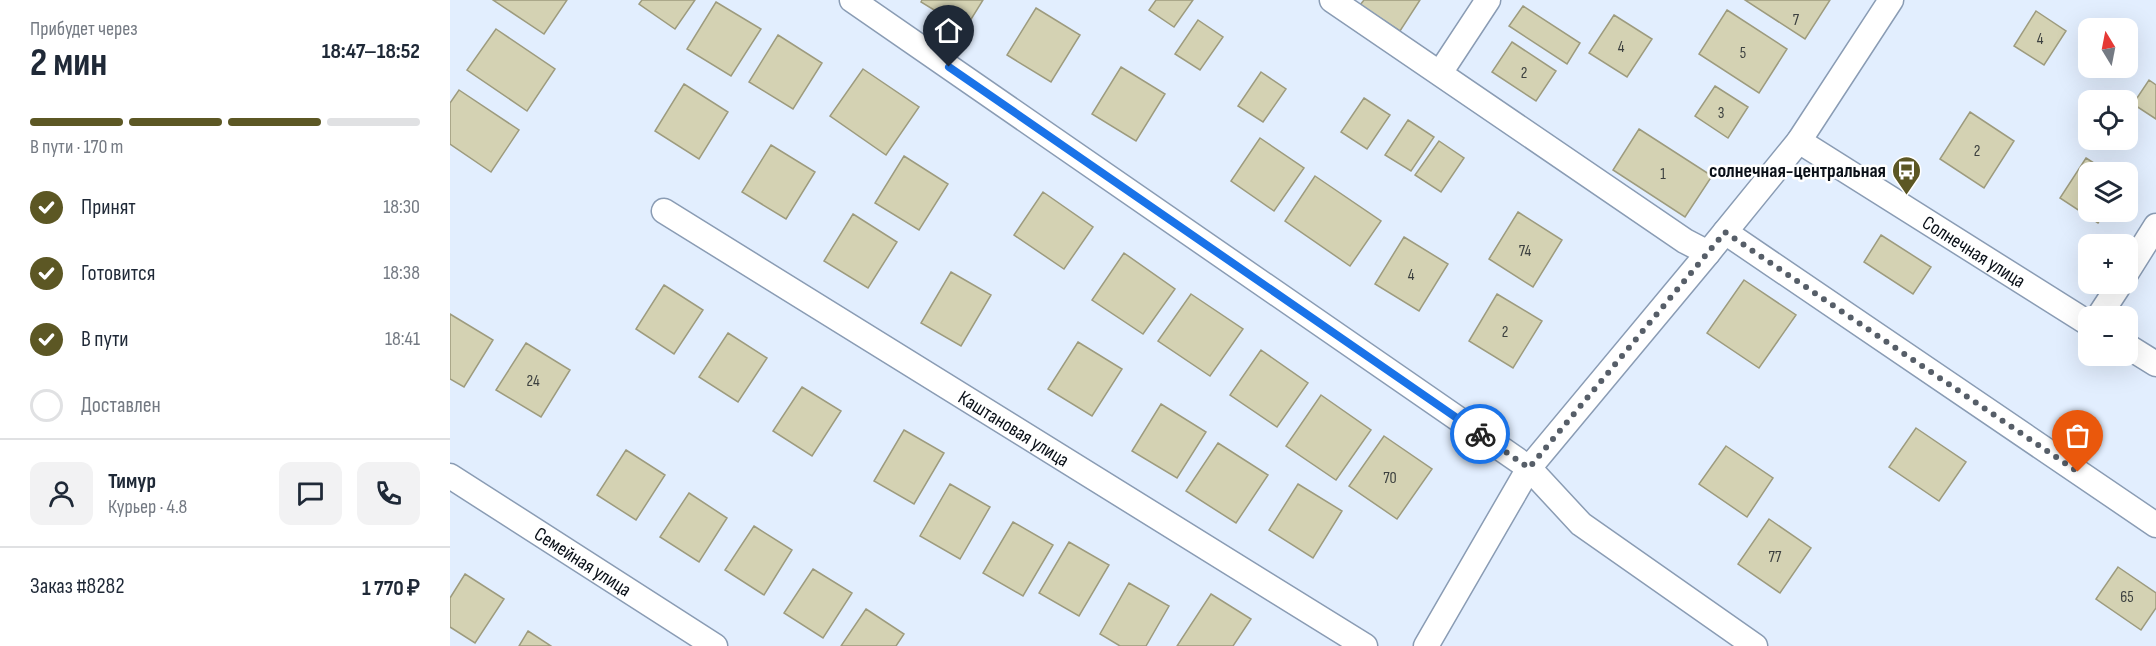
<!DOCTYPE html>
<html lang="ru">
<meta charset="utf-8">
<style>
:root{--surface:#fff;--page:#f2f2f3;--text:#1f2937;--muted:#747a83;--line:#e0e1e3;--accent:#5c5724}
body{margin:0;font-family:"Sofia Sans Condensed",sans-serif;background:var(--page);color:var(--text);height:100vh;display:flex;flex-direction:column;font-size:22px;white-space:nowrap}
*{box-sizing:border-box;margin:0}
p{font-size:20px;color:var(--muted)}
.icon{flex:none;width:33px;height:33px;fill:none;stroke:currentColor;stroke-width:2;stroke-linecap:round;stroke-linejoin:round}
.map{position:relative;flex:1;overflow:hidden}
.details{display:flex;flex-direction:column;background:var(--surface);width:450px}
.details>*{flex:none}
.needle{width:39px;rotate:350deg}
.tools{position:absolute;left:1628px;top:18px;display:grid;gap:12px}
.tools a{display:grid;place-items:center;width:60px;height:60px;border-radius:12px;background:var(--surface);box-shadow:0 6px 24px #0002;font-size:30px}
.pin{position:absolute;display:grid;place-items:center;width:51px;height:51px;color:#fff;margin:-62px -26px;border-radius:50% 50% 50% 0;rotate:-45deg;box-shadow:0 0 6px #0007}
.pin .icon{rotate:45deg}
.courier{position:absolute;display:grid;place-items:center;width:60px;height:60px;margin:-30px;border:4px solid #1a73e8;border-radius:50%;background:#fff;color:#222;box-shadow:0 2px 8px #0007}
.overview em{font-style:normal;font-weight:700}
.overview div{display:flex;flex-direction:column-reverse}
.overview{display:flex;align-items:center;justify-content:space-between;height:102px;padding:0 30px}
h1{font-size:39px;font-weight:700;line-height:45px}
.bar{display:grid;grid-template-columns:repeat(4,1fr);gap:9px 6px;align-content:center;height:72px;padding:0 30px}
.bar i{height:8px;border-radius:4px;background:var(--line)}
.bar .on{background:var(--accent)}
.bar p{grid-column:span 4}
.line{display:flex;align-items:center;gap:15px;padding:0 30px;border-top:2px solid var(--line)}
.line div{flex:1}
.round{display:grid;place-items:center;flex:none;width:63px;height:63px;border-radius:12px;background:var(--page)}
ol{padding:0 30px;list-style:none}
li{display:flex;align-items:center;gap:18px;height:66px}
li p{margin-inline-start:auto}
li .icon{padding:6px;border-radius:50%;background:var(--accent);color:#fff;stroke-width:4}
li:last-child{color:var(--muted)}
li i{width:33px;height:33px;border:3px solid var(--line);border-radius:50%}
main{display:flex;flex:1;min-height:0}
.map>svg:first-child{display:block}
.building{fill:#d4d2b3;stroke:#9d9b7e;stroke-width:1.5}
.lines{fill:none;stroke-linecap:round;stroke-linejoin:round}
.minor-casing{stroke:#8a9cb4;stroke-width:27}
.minor{stroke:#fff;stroke-width:24}
.done{stroke:#565e68;stroke-width:6;stroke-dasharray:0 10.8}
.route{stroke:#1a73e8;stroke-width:8}
.labels{text-anchor:middle;stroke-width:5;stroke-linejoin:round;paint-order:stroke}
.number-label{font-size:16px;fill:#3c403f}
.poi-label{font-size:20px;font-weight:bold;fill:#0a1018;stroke:#fff;text-anchor:end}
.street-label{font-size:20px;fill:#0a1018;stroke:#fff}
</style>
<main>
<section class="details">
<div class="overview"><div><h1>2 мин</h1><p>Прибудет через</p></div><em>18:47–18:52</em></div>
<div class="bar"><i class="on"></i><i class="on"></i><i class="on"></i><i></i><p>В пути · 170 m</p></div>
<ol>
<li><svg class="icon" aria-label="check" viewBox="0 0 24 24"><path d="M5 12l5 5 9-10"/></svg>Принят<p>18:30</p></li>
<li><svg class="icon" aria-label="check" viewBox="0 0 24 24"><path d="M5 12l5 5 9-10"/></svg>Готовится<p>18:38</p></li>
<li><svg class="icon" aria-label="check" viewBox="0 0 24 24"><path d="M5 12l5 5 9-10"/></svg>В пути<p>18:41</p></li>
<li><i></i>Доставлен</li>
</ol>
<div class="line" style="height:108px"><a class="round"><svg class="icon" aria-label="person" viewBox="0 0 24 24"><circle cx="12" cy="8" r="4"/><path d="M4 21q1-7 8-7t8 7"/></svg></a><div><b>Тимур</b><p>Курьер · 4.8</p></div><a class="round"><svg class="icon" aria-label="chat" viewBox="0 0 24 24"><path d="M4 5h16v11H9l-5 4z"/></svg></a><a class="round"><svg class="icon" aria-label="phone" viewBox="0 0 24 24"><path d="M5 4h4l2 5-3 2q2 4 5 5l2-3 5 2v4C11 20 4 13 5 4z"/></svg></a></div>
<div class="line" style="height:78px"><div>Заказ #8282</div><b>1 770 ₽</b></div>
</section>
<div class="map">
<svg width="1706" height="646" viewBox="0 0 1706 646">
<rect width="100%" height="100%" fill="#e2eefe"/>
<path class="building" d="M43 0H117L94 34Z
M192 0H245L225 29 189 4Z
M472 0H533L515 29 471 2Z
M706 0H743L724 27 699 10Z
M914 0H970L950 31 910 5Z
M1295 0H1380L1355 39Z
M266 2 311 29 281 76 237 49Z
M1073 6 1130 43 1117 64 1059 26Z
M586 8 630 35 601 82 557 55Z
M1277 10 1337 49 1309 93 1249 54Z
M1586 11 1616 31 1594 65 1564 46Z
M1164 15 1202 39 1177 77 1139 53Z
M748 20 773 37 750 70 725 54Z
M46 29 105 69 77 111 17 70Z
M328 35 372 63 343 109 299 82Z
M1062 42 1106 71 1086 101 1042 72Z
M671 67 715 94 686 141 642 114Z
M413 69 469 107 436 155 380 116Z
M811 72 836 89 813 122 788 106Z
M1699 80 1706 85V119L1683 104Z
M234 84 278 112 249 159 205 131Z
M1265 86 1298 107 1278 138 1245 116Z
M9 90 69 130 41 172 0 144V103Z
M914 98 940 115 917 149 891 132Z
M1520 112 1564 141 1534 188 1490 159Z
M958 120 984 137 961 171 935 155Z
M1189 129 1262 176 1235 217 1163 170Z
M810 138 854 168 824 211 781 181Z
M989 141 1014 158 991 192 965 175Z
M321 145 365 172 336 219 292 192Z
M454 156 498 184 469 230 425 203Z
M1636 158 1658 172H1638V212H1655L1648 223 1610 198Z
M865 176 931 221 900 266 835 221Z
M593 192 643 227 614 269 564 235Z
M1068 212 1112 240 1083 287 1039 259Z
M403 214 447 242 418 288 374 261Z
M1431 235 1481 267 1463 294 1414 262Z
M954 237 998 264 969 311 925 284Z
M674 253 725 289 693 334 642 300Z
M501 272 541 295 511 346 471 323Z
M1294 280 1346 315 1309 368 1257 333Z
M214 285 253 310 224 354 186 329Z
M741 294 793 329 760 376 708 341Z
M1047 294 1092 321 1063 368 1019 341Z
M0 314 43 340 14 387 0 379Z
M278 333 317 358 288 402 249 377Z
M628 342 672 369 642 416 598 389Z
M76 343 120 370 91 417 46 390Z
M811 350 858 383 827 427 780 395Z
M352 387 391 411 362 456 323 431Z
M871 395 921 430 886 480 836 446Z
M711 404 756 432 727 478 682 451Z
M1466 428 1516 462 1489 501 1439 467Z
M454 430 494 453 464 504 424 481Z
M934 436 982 469 947 519 899 486Z
M768 443 818 475 786 523 736 491Z
M1276 446 1323 478 1297 517 1249 484Z
M176 450 215 475 186 520 147 495Z
M500 484 540 507 510 559 470 536Z
M848 484 892 511 863 558 819 530Z
M239 493 277 518 249 562 210 537Z
M1319 519 1361 548 1330 593 1288 564Z
M563 522 603 545 573 596 533 573Z
M304 526 342 550 314 595 275 570Z
M619 542 659 565 629 616 589 593Z
M1668 567 1706 593V608L1691 630 1646 599Z
M363 569 402 593 373 638 334 613Z
M15 574 54 599 25 643 0 627V598Z
M679 583 719 606 696 646H670L650 634Z
M761 594 801 619 783 646H727Z
M416 609 454 634 446 646H391Z
M78 631 101 646H69Z"/>
<g class="lines">
<defs>
<g id="minor">
<path d="M402 0 1079 468 1131 524 1305 646"/>
<path d="M882 0 1235 241 1258 253"/>
<path d="M990 73 1038 0"/>
<path id="s1" d="M1349 141 1638 323"/>
<path id="s2" d="M214 211 915 646"/>
<path d="M1275 232 1706 525"/>
<path d="M1677 272 1706 226"/>
<path d="M1649 316 1670 284"/>
<path d="M1677 346 1706 364"/>
<path id="s3" d="M0 476 265 646"/>
<path d="M976 646 1079 468 1258 253 1349 141 1441 0"/>
</g>
</defs>
<use href="#minor" class="minor-casing"/>
<use href="#minor" class="minor"/>
</g>
<g class="lines">
<path class="done" d="M1030 434 1079 468 1275 232 1628 472"/>
<path class="route" d="M499 67 1030 434"/>
</g>
<defs>
<symbol id="bus-pin" viewBox="-11 -11 22 30"><path d="M0 17L-7.5 6A9.5 9.5 0 1 1 7.5 6Z" fill="#5c5724" stroke="#fff"/><path d="M-5-6H5V4H4V6H2V4H-2V6H-4V4H-5ZM-3.5-4V0h7V-4ZM-3.5 1.2v1.5H-2V1.2ZM2 1.2v1.5H3.5V1.2Z" fill="#fff"/></symbol>
</defs>
<g fill-rule="evenodd">
<use href="#bus-pin" x="1440" y="154" width="33" height="45"/>
</g>
<g class="labels">
<g class="number-label">
<text x="1346" y="25">7</text>
<text x="1590" y="44">4</text>
<text x="1171" y="52">4</text>
<text x="1293" y="58">5</text>
<text x="1074" y="78">2</text>
<text x="1271" y="118">3</text>
<text x="1527" y="156">2</text>
<text x="1213" y="179">1</text>
<text x="1075" y="256">74</text>
<text x="961" y="280">4</text>
<text x="1055" y="337">2</text>
<text x="83" y="386">24</text>
<text x="940" y="483">70</text>
<text x="1325" y="562">77</text>
<text x="1677" y="602">65</text>
</g>
<g class="poi-label">
<text x="1436" y="177">солнечная-центральная</text>
</g>
<g class="street-label">
<text dy="7" stroke="none"><textPath href="#s1" startOffset="207">Солнечная улица</textPath></text>
<text dy="7" stroke="none"><textPath href="#s2" startOffset="412">Каштановая улица</textPath></text>
<text dy="7" stroke="none"><textPath href="#s3" startOffset="158">Семейная улица</textPath></text>
</g>
</g>
</svg>
<div class="tools">
<a><svg class="needle" viewBox="-14 -14 28 28"><path d="M0-13l5 13h-10z" fill="#e53935"/><path d="M0 13l5-13h-10z" fill="#747a83"/></svg></a>
<a><svg class="icon" aria-label="locate" viewBox="0 0 24 24"><circle cx="12" cy="12" r="6"/><path d="M12 2v4M12 18v4M2 12h4M18 12h4"/></svg></a>
<a><svg class="icon" aria-label="layers" viewBox="0 0 24 24"><path d="M12 4l9 5-9 5-9-5zM3 14l9 5 9-5"/></svg></a>
<a>+</a>
<a>−</a>
</div>
<div class="pin" style="left:1628px;top:472px;background:#ea580c"><svg class="icon" aria-label="bag" viewBox="0 0 24 24"><path d="M5 8h14l-1 12H6zM9 8a3 3 0 0 1 6 0"/></svg></div>
<div class="pin" style="left:499px;top:67px;background:#1f2937"><svg class="icon" aria-label="home" viewBox="0 0 24 24"><path d="M3 11l9-7 9 7M6 9v11h12V9"/></svg></div>
<div class="courier" style="left:1030px;top:434px"><svg class="icon" aria-label="bike" viewBox="0 0 24 24"><circle cx="6" cy="16" r="4"/><circle cx="18" cy="16" r="4"/><path d="M6 16l4-8h5l3 8M10 8l3 8H6M13 5h3"/></svg></div>
</div>
</main>
